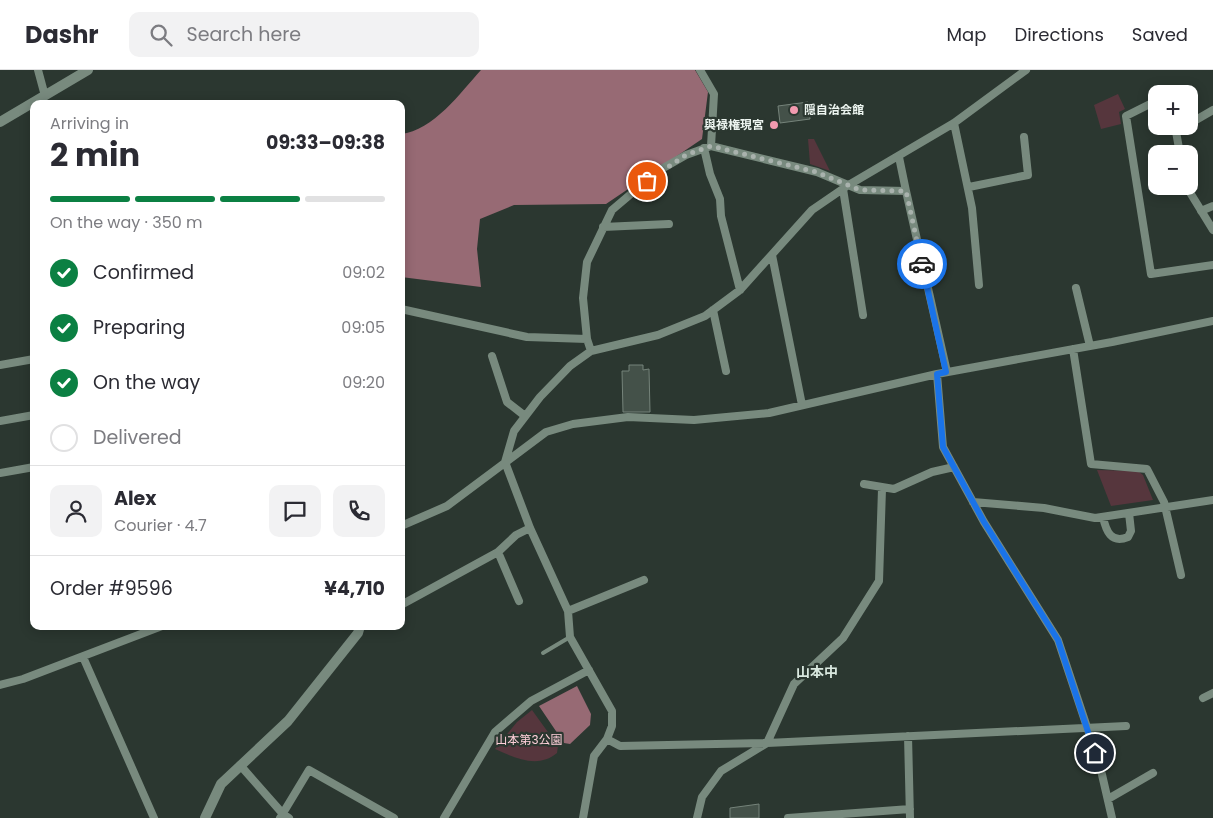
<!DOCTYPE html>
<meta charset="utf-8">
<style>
:root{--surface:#fff;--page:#f2f2f3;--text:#2b2b33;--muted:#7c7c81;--line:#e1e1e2;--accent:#0b8043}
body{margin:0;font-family:Poppins,"Noto Sans JP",sans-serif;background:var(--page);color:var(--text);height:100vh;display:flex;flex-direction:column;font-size:19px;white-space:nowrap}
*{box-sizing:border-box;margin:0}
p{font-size:16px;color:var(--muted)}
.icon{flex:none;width:28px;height:28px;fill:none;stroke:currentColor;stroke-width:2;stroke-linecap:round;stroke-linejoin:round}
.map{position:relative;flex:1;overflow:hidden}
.drawer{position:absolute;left:30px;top:30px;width:375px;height:530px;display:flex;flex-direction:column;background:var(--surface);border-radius:10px;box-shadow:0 2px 12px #0003}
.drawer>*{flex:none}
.buttons{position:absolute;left:1148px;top:15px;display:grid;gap:10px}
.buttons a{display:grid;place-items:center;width:50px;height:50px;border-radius:10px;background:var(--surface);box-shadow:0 2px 12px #0003;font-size:25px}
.pin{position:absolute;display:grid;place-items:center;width:42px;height:42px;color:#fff;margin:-21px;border:2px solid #fff;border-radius:50%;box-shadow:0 1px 5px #0007}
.courier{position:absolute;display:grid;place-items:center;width:50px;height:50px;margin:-25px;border:4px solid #1a73e8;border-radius:50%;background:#fff;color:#222;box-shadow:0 1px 6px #0007}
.head em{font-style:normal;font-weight:700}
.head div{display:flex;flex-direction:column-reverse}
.head{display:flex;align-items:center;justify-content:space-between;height:85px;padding:0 20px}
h1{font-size:32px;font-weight:700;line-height:38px}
.bar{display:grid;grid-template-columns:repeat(4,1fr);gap:8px 5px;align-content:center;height:60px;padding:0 20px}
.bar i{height:6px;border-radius:4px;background:var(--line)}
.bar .current{background:var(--accent)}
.bar p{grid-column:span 4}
.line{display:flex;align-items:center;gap:12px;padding:0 20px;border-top:1px solid var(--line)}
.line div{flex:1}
.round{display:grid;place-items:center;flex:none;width:52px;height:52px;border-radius:10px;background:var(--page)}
ol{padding:0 20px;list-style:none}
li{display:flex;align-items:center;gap:15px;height:55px}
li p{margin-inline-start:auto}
li .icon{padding:5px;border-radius:50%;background:var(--accent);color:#fff;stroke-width:4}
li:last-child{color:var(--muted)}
li i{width:28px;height:28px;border:2px solid var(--line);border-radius:50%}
header{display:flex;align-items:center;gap:30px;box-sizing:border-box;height:70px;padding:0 25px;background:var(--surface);border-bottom:1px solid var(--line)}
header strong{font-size:24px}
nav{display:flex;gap:28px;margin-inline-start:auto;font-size:18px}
.search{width:350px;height:45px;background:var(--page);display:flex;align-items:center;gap:12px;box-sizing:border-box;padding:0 18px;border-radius:10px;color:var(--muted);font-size:19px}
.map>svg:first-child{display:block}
.green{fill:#56363d}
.water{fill:#976a74}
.building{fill:#445149;stroke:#75837a}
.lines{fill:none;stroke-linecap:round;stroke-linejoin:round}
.service{stroke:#788a7e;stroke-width:4}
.minor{stroke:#788a7e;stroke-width:8}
.tertiary{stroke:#788a7e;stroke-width:10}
.done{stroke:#a9b2ad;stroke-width:5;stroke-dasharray:0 9}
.route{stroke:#1a73e8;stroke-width:6}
.poi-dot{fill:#f29aaf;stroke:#2b3730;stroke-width:2}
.labels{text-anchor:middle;stroke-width:4.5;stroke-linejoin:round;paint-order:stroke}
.poi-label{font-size:12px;font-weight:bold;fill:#edf5f0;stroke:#2b3730;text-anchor:start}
.park-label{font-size:12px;fill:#fecfd9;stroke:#2b3730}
.neighbourhood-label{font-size:14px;font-weight:bold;fill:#d9e8df;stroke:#2b3730}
</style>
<header>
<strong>Dashr</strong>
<div class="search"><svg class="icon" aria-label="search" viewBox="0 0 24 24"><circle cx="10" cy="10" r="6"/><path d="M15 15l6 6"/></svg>Search here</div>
<nav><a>Map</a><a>Directions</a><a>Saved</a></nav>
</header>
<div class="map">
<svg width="1213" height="748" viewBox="0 0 1213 748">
<rect width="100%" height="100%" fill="#2b3730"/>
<path class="green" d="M1118 24 1125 39 1119 42 1121 54 1101 59 1094 35Z
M808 69H814L830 101 810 94Z
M1097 400 1138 401 1143 405 1153 430 1111 436Z
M532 640 558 676 557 683C538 699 515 688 495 679L517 652Z"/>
<path class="water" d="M481 0H695L708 22 702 69 606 134 514 135 480 149 477 179 481 217 401 207V64C433 61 461 22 481 0Z
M577 616 591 644 590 655 570 674 564 673 539 636Z"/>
<path class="building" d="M808 32 810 49 780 53 778 36Z
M629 295H643V300L649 299 650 342H623L622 301H629Z
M759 734V748H730V738Z"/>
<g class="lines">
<path class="service" d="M543 583 570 567"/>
<path class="minor" d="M38 0 45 26
M700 0 714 24 711 76 817 102 860 120 906 121 947 302
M1156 31 1126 46 1151 204 1213 195
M954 53 972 138 979 215
M1189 54 1213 40
M1175 56 1180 84
M704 78 710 104 720 129 721 146 740 220
M899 87 906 121
M1186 116 1213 160
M969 117 1028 105 1024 67
M843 119 863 245
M1201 141 1213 136
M603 157 669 154
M772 185 802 335
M1076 218 1090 276
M401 239 527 267 587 269
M713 240 726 301
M1073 279 1091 394 1147 399 1164 432 1181 505
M591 281 587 269 583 228 587 192 612 140 658 101 686 85 711 76
M492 286 507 332 525 346
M0 295 34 289
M937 304 943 377 984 452 1058 570 1100 696 1112 748
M0 351 34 345
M0 403 34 397
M864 414 894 419 932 402 954 397
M973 432 1044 438 1095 448 1213 430
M1103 447C1106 461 1111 474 1128 467L1131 461 1129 443
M401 456 447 436 546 362 573 354 628 347 694 350 769 343 937 304 1112 272 1213 251
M498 482 519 531
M401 535 498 482 516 465 530 458
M568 541 644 510
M83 587 154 748
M0 615 23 609 162 556
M1203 628 1213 623
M908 666 910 748
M607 669 620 676 767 673 1126 656
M240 695 283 744 289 748
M1108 729 1153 703
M280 748 309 700 394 748
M444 748 495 662 531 631 589 600
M583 748 594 686 607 669 612 656V641L570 567 568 541 530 458 505 392 514 361 540 327 570 296 591 281 658 265 705 246 740 220 812 140 847 116 954 53 1026 0
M697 748 702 727 721 701 767 673 794 614 843 568 879 511 882 419
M788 748 910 739"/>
<path class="tertiary" d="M0 52 88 0
M205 748 221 714 288 651 358 563 360 556"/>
</g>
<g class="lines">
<path class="done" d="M647 111 686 85 711 76 816 102 860 120 906 121 922 194"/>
<path class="route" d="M922 194 946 302 937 304 943 377 984 452 1058 570 1095 683"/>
</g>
<g class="poi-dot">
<circle cx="794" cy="40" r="5"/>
<circle cx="774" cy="55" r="5"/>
</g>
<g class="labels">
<g class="poi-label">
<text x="804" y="44">隠自治会館</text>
<text x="764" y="59" text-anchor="end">與禄権現宮</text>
</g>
<g class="park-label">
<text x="529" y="674">山本第3公園</text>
</g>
<g class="neighbourhood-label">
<text x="817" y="607">山本中</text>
</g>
</g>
</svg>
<div class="buttons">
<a>+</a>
<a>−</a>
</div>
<div class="pin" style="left:647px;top:111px;background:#ea580c"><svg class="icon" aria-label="bag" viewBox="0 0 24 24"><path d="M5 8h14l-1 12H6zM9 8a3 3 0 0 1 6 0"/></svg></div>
<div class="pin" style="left:1095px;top:683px;background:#1f2937"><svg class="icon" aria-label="home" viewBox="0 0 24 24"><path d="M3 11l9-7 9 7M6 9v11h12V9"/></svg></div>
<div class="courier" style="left:922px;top:194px"><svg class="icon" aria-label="car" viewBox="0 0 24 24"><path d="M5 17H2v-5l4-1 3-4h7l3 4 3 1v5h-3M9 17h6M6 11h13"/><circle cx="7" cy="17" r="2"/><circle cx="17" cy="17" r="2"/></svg></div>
<section class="drawer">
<div class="head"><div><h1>2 min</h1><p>Arriving in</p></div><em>09:33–09:38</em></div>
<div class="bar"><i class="current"></i><i class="current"></i><i class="current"></i><i></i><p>On the way · 350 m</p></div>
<ol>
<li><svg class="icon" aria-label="check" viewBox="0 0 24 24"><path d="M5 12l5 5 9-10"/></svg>Confirmed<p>09:02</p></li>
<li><svg class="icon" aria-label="check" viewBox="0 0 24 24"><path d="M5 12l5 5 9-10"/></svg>Preparing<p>09:05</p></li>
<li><svg class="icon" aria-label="check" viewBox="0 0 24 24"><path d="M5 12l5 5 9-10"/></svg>On the way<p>09:20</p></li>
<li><i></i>Delivered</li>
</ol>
<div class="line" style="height:90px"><a class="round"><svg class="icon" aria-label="person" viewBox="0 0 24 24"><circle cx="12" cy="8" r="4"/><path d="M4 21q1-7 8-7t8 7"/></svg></a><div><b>Alex</b><p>Courier · 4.7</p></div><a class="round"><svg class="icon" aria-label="chat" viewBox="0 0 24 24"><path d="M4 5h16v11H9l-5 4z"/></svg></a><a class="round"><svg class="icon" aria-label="phone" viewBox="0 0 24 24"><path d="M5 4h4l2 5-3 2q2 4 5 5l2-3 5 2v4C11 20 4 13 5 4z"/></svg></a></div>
<div class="line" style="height:65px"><div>Order #9596</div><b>¥4,710</b></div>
</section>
</div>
